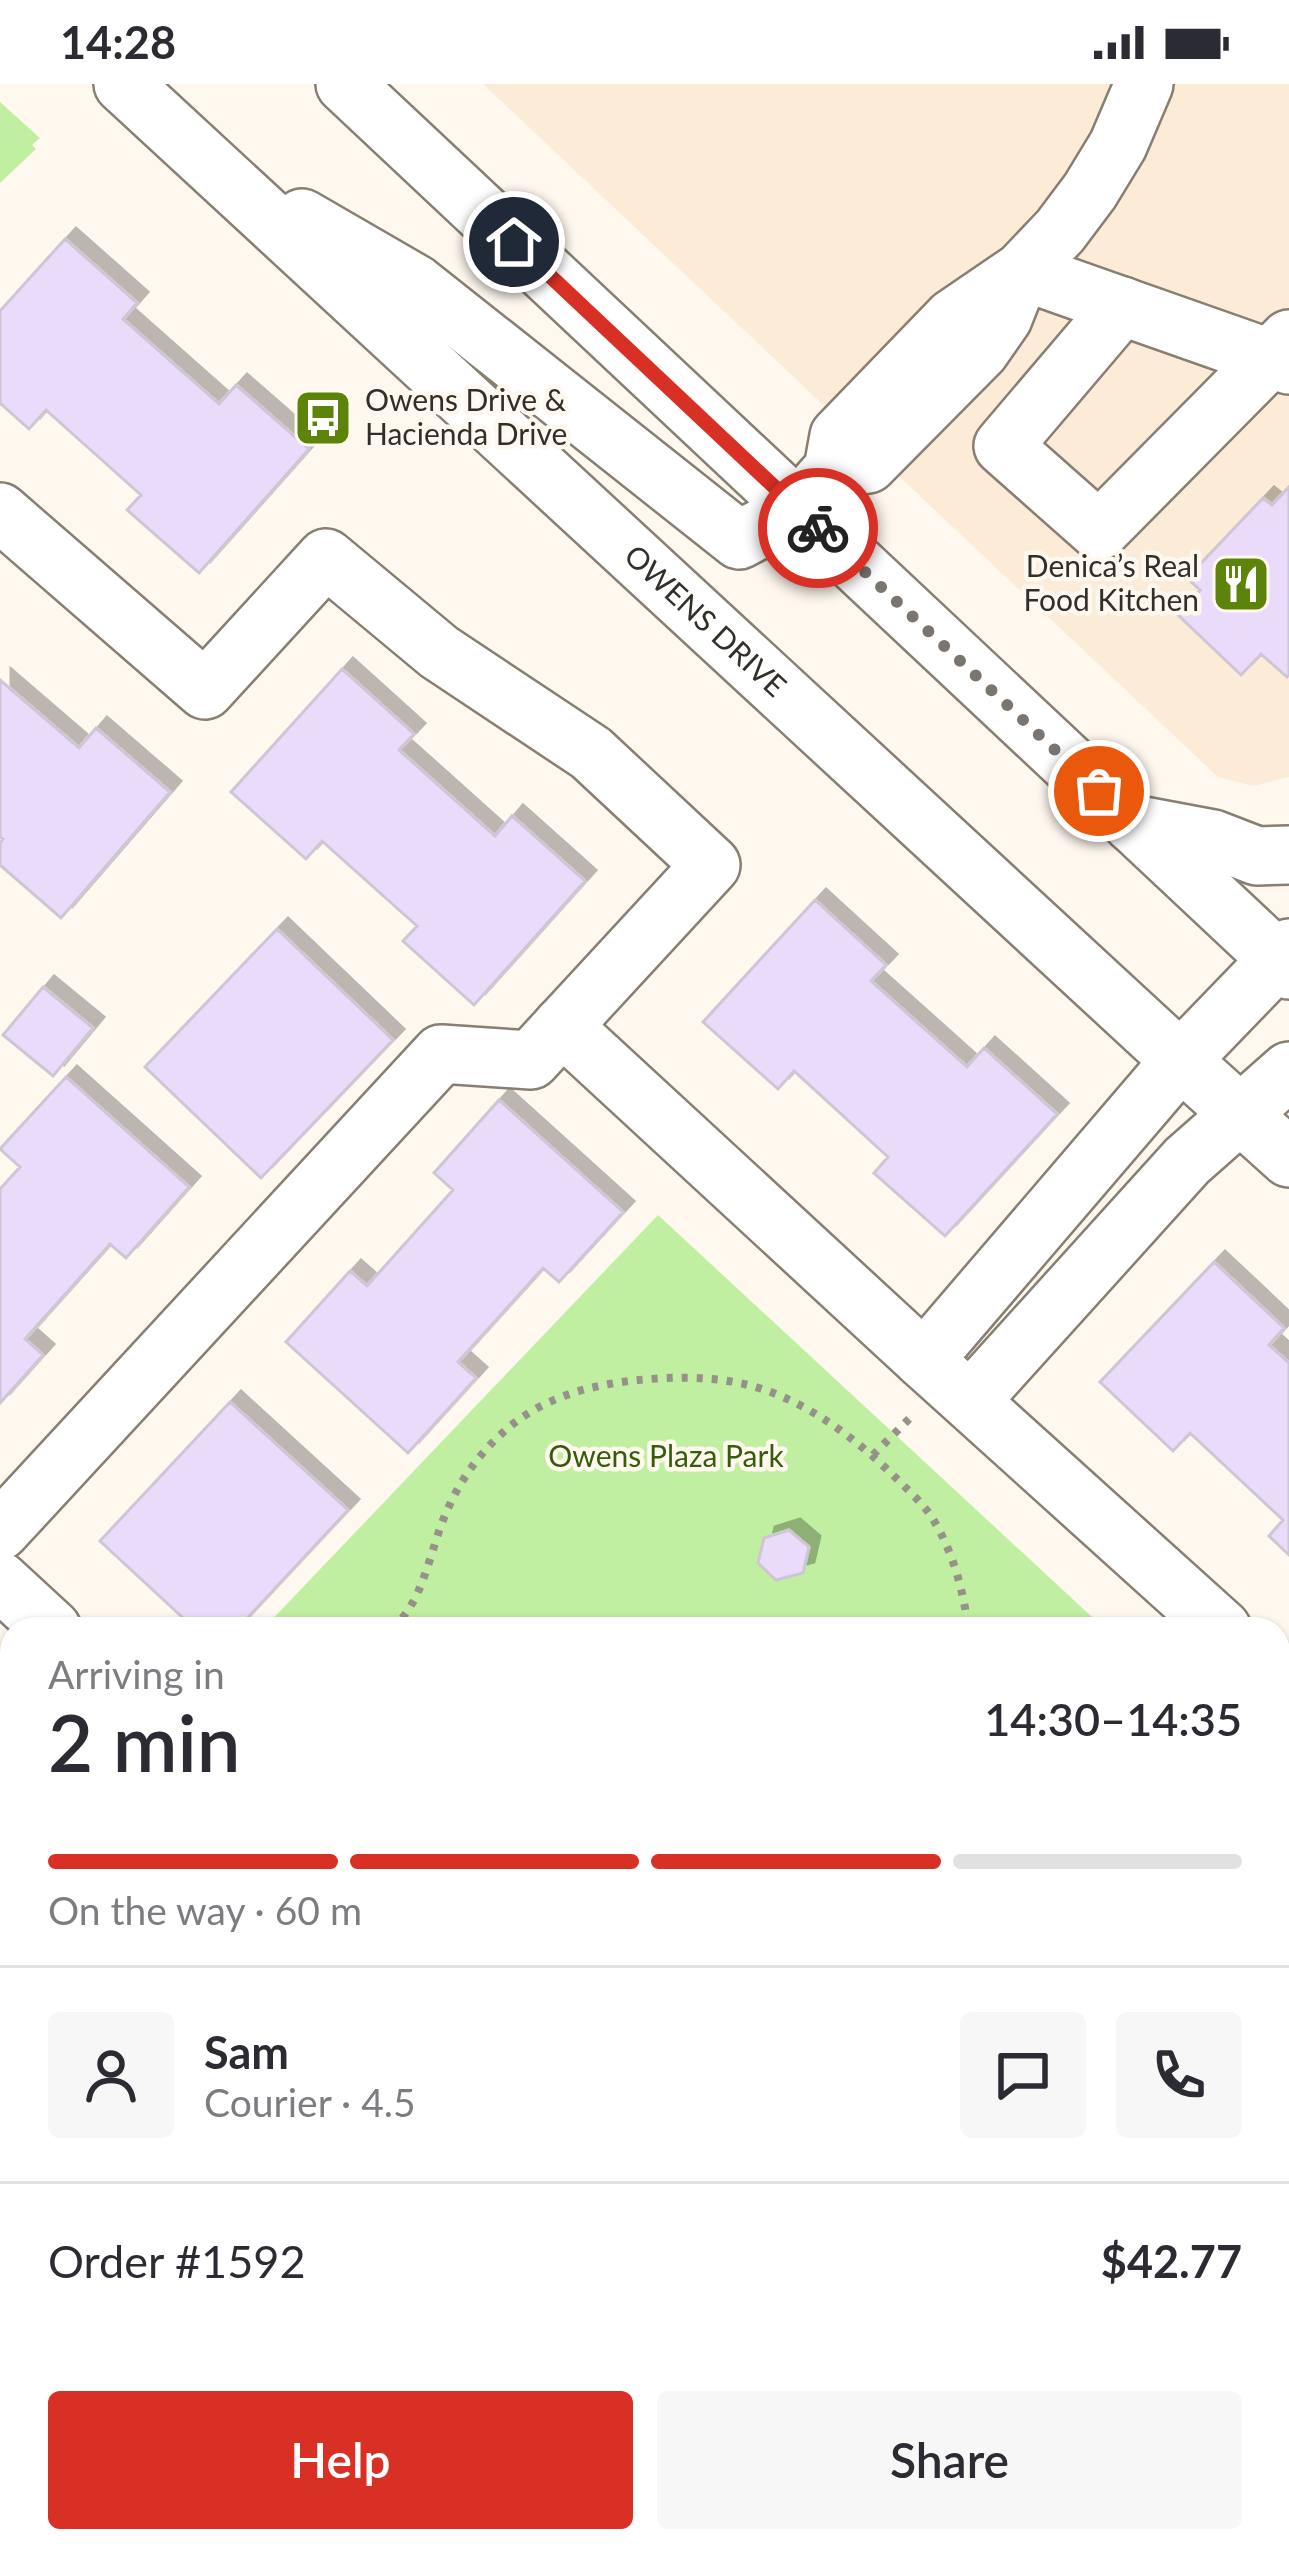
<!DOCTYPE html>
<meta charset="utf-8">
<style>
:root{--surface:#fff;--page:#f7f7f7;--text:#2b2b33;--muted:#7c7c81;--line:#e1e1e2;--accent:#d93025}
body{margin:0;font-family:Lato,sans-serif;background:var(--page);color:var(--text);height:100vh;display:flex;flex-direction:column;font-size:45px;white-space:nowrap}
*{box-sizing:border-box;margin:0}
p{font-size:39px;color:var(--muted)}
.icon{flex:none;width:66px;height:66px;fill:none;stroke:currentColor;stroke-width:2;stroke-linecap:round;stroke-linejoin:round}
.map{position:relative;flex:1;overflow:hidden}
.details{position:absolute;left:0px;top:1533px;width:1290px;height:936px;display:flex;flex-direction:column;background:var(--surface);border-radius:36px 36px 0 0;box-shadow:0 3px 9px #0004}
.details>*{flex:none}
.pin{position:absolute;display:grid;place-items:center;width:102px;height:102px;color:#fff;margin:-51px;border:6px solid #fff;border-radius:50%;box-shadow:0 3px 12px #0007}
.courier{position:absolute;display:grid;place-items:center;width:120px;height:120px;margin:-60px;border:9px solid #d93025;border-radius:50%;background:#fff;color:#222;box-shadow:0 3px 15px #0007}
.overview em{font-style:normal;font-weight:600}
.overview div{display:flex;flex-direction:column-reverse}
.overview{display:flex;align-items:center;justify-content:space-between;height:204px;padding:0 48px}
h1{font-size:78px;font-weight:600;line-height:90px}
.bar{display:grid;grid-template-columns:repeat(4,1fr);gap:18px 12px;align-content:center;height:144px;padding:0 48px}
.bar i{height:15px;border-radius:9px;background:var(--line)}
.bar .selected{background:var(--accent)}
.bar p{grid-column:span 4}
.line{display:flex;align-items:center;gap:30px;padding:0 48px;border-top:3px solid var(--line)}
.line div{flex:1}
.round{display:grid;place-items:center;flex:none;width:126px;height:126px;border-radius:12px;background:var(--page)}
.primary-button{display:flex;gap:24px;margin-top:auto;padding:24px 48px}
.primary-button a{flex:1;height:138px;border-radius:12px;background:var(--accent);color:#fff;font-size:48px;font-weight:600;line-height:138px;text-align:center}
.primary-button a+a{background:var(--page);color:var(--text)}
.status{display:flex;justify-content:space-between;align-items:center;height:84px;padding:0 60px;background:var(--surface);direction:ltr}
.status svg{height:33px;fill:currentColor}
.map>svg:first-child{display:block}
.built{fill:#fcebd6}
.green{fill:#c1efa1}
.building{fill:#ebdbfa;stroke:#cec6d5;stroke-width:3;filter:url(#shadow)}
.lines{fill:none;stroke-linecap:round;stroke-linejoin:round}
.minor-casing{stroke:#887e71;stroke-width:62}
.path{stroke:#969189;stroke-width:8;stroke-dasharray:6 9;stroke-linecap:butt}
.minor{stroke:#fff;stroke-width:57}
.done{stroke:#7a756e;stroke-width:12;stroke-dasharray:0 21.6}
.route{stroke:#d93025;stroke-width:15}
.labels{text-anchor:middle;stroke-width:9;stroke-linejoin:round;paint-order:stroke}
.poi-label{font-size:30px;fill:#322e28;stroke:#fff8ef;text-anchor:start}
.street-label{font-size:30px;fill:#322e28;stroke:#fff8ef}
.park-label{font-size:30px;fill:#355c0b;stroke:#fff8ef}
</style>
<div class="status"><b>14:28</b><svg viewBox="0 0 49 12"><path d="M0 12V9h3v3zM5 12V6h3v6zM10 12V3h3v9zM15 12V0h3v12zM26 1h20v11H26zM47 4h2v5h-2z"/></svg></div>
<div class="map">
<svg width="1289" height="2469" viewBox="0 0 1289 2469">
<defs>
<filter id="shadow"><feDropShadow dx="11" dy="-11" stdDeviation="0" flood-color="#0004"/></filter>
</defs>
<rect width="100%" height="100%" fill="#fff8ef"/>
<path class="built" d="M483 0H1289V693L1253 702 1218 693Z"/>
<path class="green" d="M0 18 40 54 32 61 36 65 0 99Z
M658 1131 1105 1545H263Z"/>
<path class="building" d="M65 155 137 219 123 235 219 320 236 301 309 365 199 489 127 426 141 411 46 326 29 345 0 319V227Z
M1289 403V591L1287 593 1261 570 1241 591 1177 530 1200 506 1187 494 1263 414 1272 421Z
M342 585 414 650 399 666 495 752 512 732 585 797 474 921 403 857 417 842 322 757 306 775 231 708Z
M0 596 79 664 96 644 170 708 61 834 0 781V759L3 755 0 753Z
M815 816 886 881 871 897 967 983 984 964 1057 1030 945 1152 874 1089 888 1073 794 987 778 1005 703 938Z
M277 845 393 956 261 1094 145 983Z
M43 903 93 944 53 992 3 951Z
M66 993 189 1103 126 1174 110 1160 25 1255 43 1271 0 1319V1105L20 1083 0 1065Z
M499 1016 623 1128 559 1198 543 1184 458 1278 476 1294 408 1369 286 1258 350 1187 367 1202 453 1106 434 1089Z
M1214 1178 1284 1244 1269 1261 1289 1279V1471L1269 1452 1283 1436 1190 1349 1173 1367 1100 1298Z
M230 1318 348 1426 237 1545H195L100 1457Z
M789 1446 809 1463 803 1489 776 1496 758 1479 764 1454Z
M1289 1925V2077L1278 2067V1937Z
M2 2072 12 2080V2185L7 2190 0 2184V2074Z
M12 2300V2346L0 2335V2312Z
M0 2372 12 2383V2416L0 2429Z
M169 2457H269L258 2469H183Z
M367 2457H451L464 2469H356Z
M661 2457H730L743 2469H650Z"/>
<g class="lines">
<defs>
<g id="minor">
<path id="s1" d="M123 0 1156 954 1289 1074"/>
<path d="M345 0 1289 886"/>
<path d="M302 134 416 200 739 456 798 425 833 385 839 352 953 234 1022 187 1060 147 1090 107 1118 61 1144 0"/>
<path d="M1022 187 1289 281"/>
<path d="M1122 222 1003 362 1099 447 1289 255"/>
<path d="M833 385 868 380 980 267 1003 234 1020 191"/>
<path d="M0 428 205 606 326 474 439 568 591 669 711 781 531 976 441 970 0 1447"/>
<path d="M1133 740 1213 755 1257 772 1289 771"/>
<path d="M562 942 924 1276 1222 1545"/>
<path d="M924 1276 1180 977 1289 864"/>
<path d="M971 1316 1187 1077 1289 987"/>
<path d="M0 1497 52 1545"/>
<path d="M1278 1596 1289 1606"/>
<path d="M1278 1719 1289 1704"/>
<path d="M0 1813 12 1825"/>
<path d="M0 1976 12 1963"/>
<path d="M1278 2325 1289 2335"/>
<path d="M1043 2457 1055 2469"/>
<path d="M52 2469 63 2457"/>
<path d="M564 2469 575 2457"/>
<path d="M1141 2469 1152 2457"/>
</g>
</defs>
<use href="#minor" class="minor-casing"/>
<path class="path" d="M873 1371 914 1330
M392 1545C422 1518 428 1476 442 1439 457 1399 482 1363 517 1337 549 1313 589 1302 629 1297 673 1292 722 1291 765 1306 817 1324 862 1360 900 1398 911 1409 923 1420 931 1432 952 1465 964 1507 968 1545
M0 1626 12 1637
M879 2457 888 2469"/>
<use href="#minor" class="minor"/>
</g>
<g class="lines">
<path class="done" d="M818 444 1099 707"/>
<path class="route" d="M514 158 818 444"/>
</g>
<defs>
<symbol id="bus-square" viewBox="-11 -11 22 22"><rect x="-9" y="-9" width="18" height="18" rx="4" fill="#5c840a" stroke="#fff8ef"/><path d="M-5-6H5V4H4V6H2V4H-2V6H-4V4H-5ZM-3.5-4V0h7V-4ZM-3.5 1.2v1.5H-2V1.2ZM2 1.2v1.5H3.5V1.2Z" fill="#fff"/></symbol>
<symbol id="restaurant-square" viewBox="-11 -11 22 22"><rect x="-9" y="-9" width="18" height="18" rx="4" fill="#5c840a" stroke="#fff8ef"/><path d="M-5-6h1v4h1v-4h1v4h1v-4h1v5L-1.5 .5V6h-2V.5L-5-1ZM5-6V6H3V1.5H1.5Q1.5-4 5-6Z" fill="#fff"/></symbol>
</defs>
<g fill-rule="evenodd">
<use href="#bus-square" x="290" y="301" width="66" height="66"/>
<use href="#restaurant-square" x="1208" y="467" width="66" height="66"/>
</g>
<g class="labels">
<g class="poi-label">
<text x="365" y="327">Owens Drive &amp;<tspan x="365" dy="34">Hacienda Drive</tspan></text>
<text x="1199" y="493" text-anchor="end">Denica’s Real<tspan x="1199" dy="34">Food Kitchen</tspan></text>
</g>
<g class="street-label">
<text dy="10" stroke="none"><textPath href="#s1" startOffset="792">OWENS DRIVE</textPath></text>
</g>
<g class="park-label">
<text x="666" y="1383">Owens Plaza Park</text>
</g>
</g>
</svg>
<div class="pin" style="left:1099px;top:707px;background:#ea580c"><svg class="icon" aria-label="bag" viewBox="0 0 24 24"><path d="M5 8h14l-1 12H6zM9 8a3 3 0 0 1 6 0"/></svg></div>
<div class="pin" style="left:514px;top:158px;background:#1f2937"><svg class="icon" aria-label="home" viewBox="0 0 24 24"><path d="M3 11l9-7 9 7M6 9v11h12V9"/></svg></div>
<div class="courier" style="left:818px;top:444px"><svg class="icon" aria-label="bike" viewBox="0 0 24 24"><circle cx="6" cy="16" r="4"/><circle cx="18" cy="16" r="4"/><path d="M6 16l4-8h5l3 8M10 8l3 8H6M13 5h3"/></svg></div>
<section class="details">
<div class="overview"><div><h1>2 min</h1><p>Arriving in</p></div><em>14:30–14:35</em></div>
<div class="bar"><i class="selected"></i><i class="selected"></i><i class="selected"></i><i></i><p>On the way · 60 m</p></div>
<div class="line" style="height:216px"><a class="round"><svg class="icon" aria-label="person" viewBox="0 0 24 24"><circle cx="12" cy="8" r="4"/><path d="M4 21q1-7 8-7t8 7"/></svg></a><div><b>Sam</b><p>Courier · 4.5</p></div><a class="round"><svg class="icon" aria-label="chat" viewBox="0 0 24 24"><path d="M4 5h16v11H9l-5 4z"/></svg></a><a class="round"><svg class="icon" aria-label="phone" viewBox="0 0 24 24"><path d="M5 4h4l2 5-3 2q2 4 5 5l2-3 5 2v4C11 20 4 13 5 4z"/></svg></a></div>
<div class="line" style="height:156px"><div>Order #1592</div><b>$42.77</b></div>
<div class="primary-button"><a>Help</a><a>Share</a></div>
</section>
</div>
